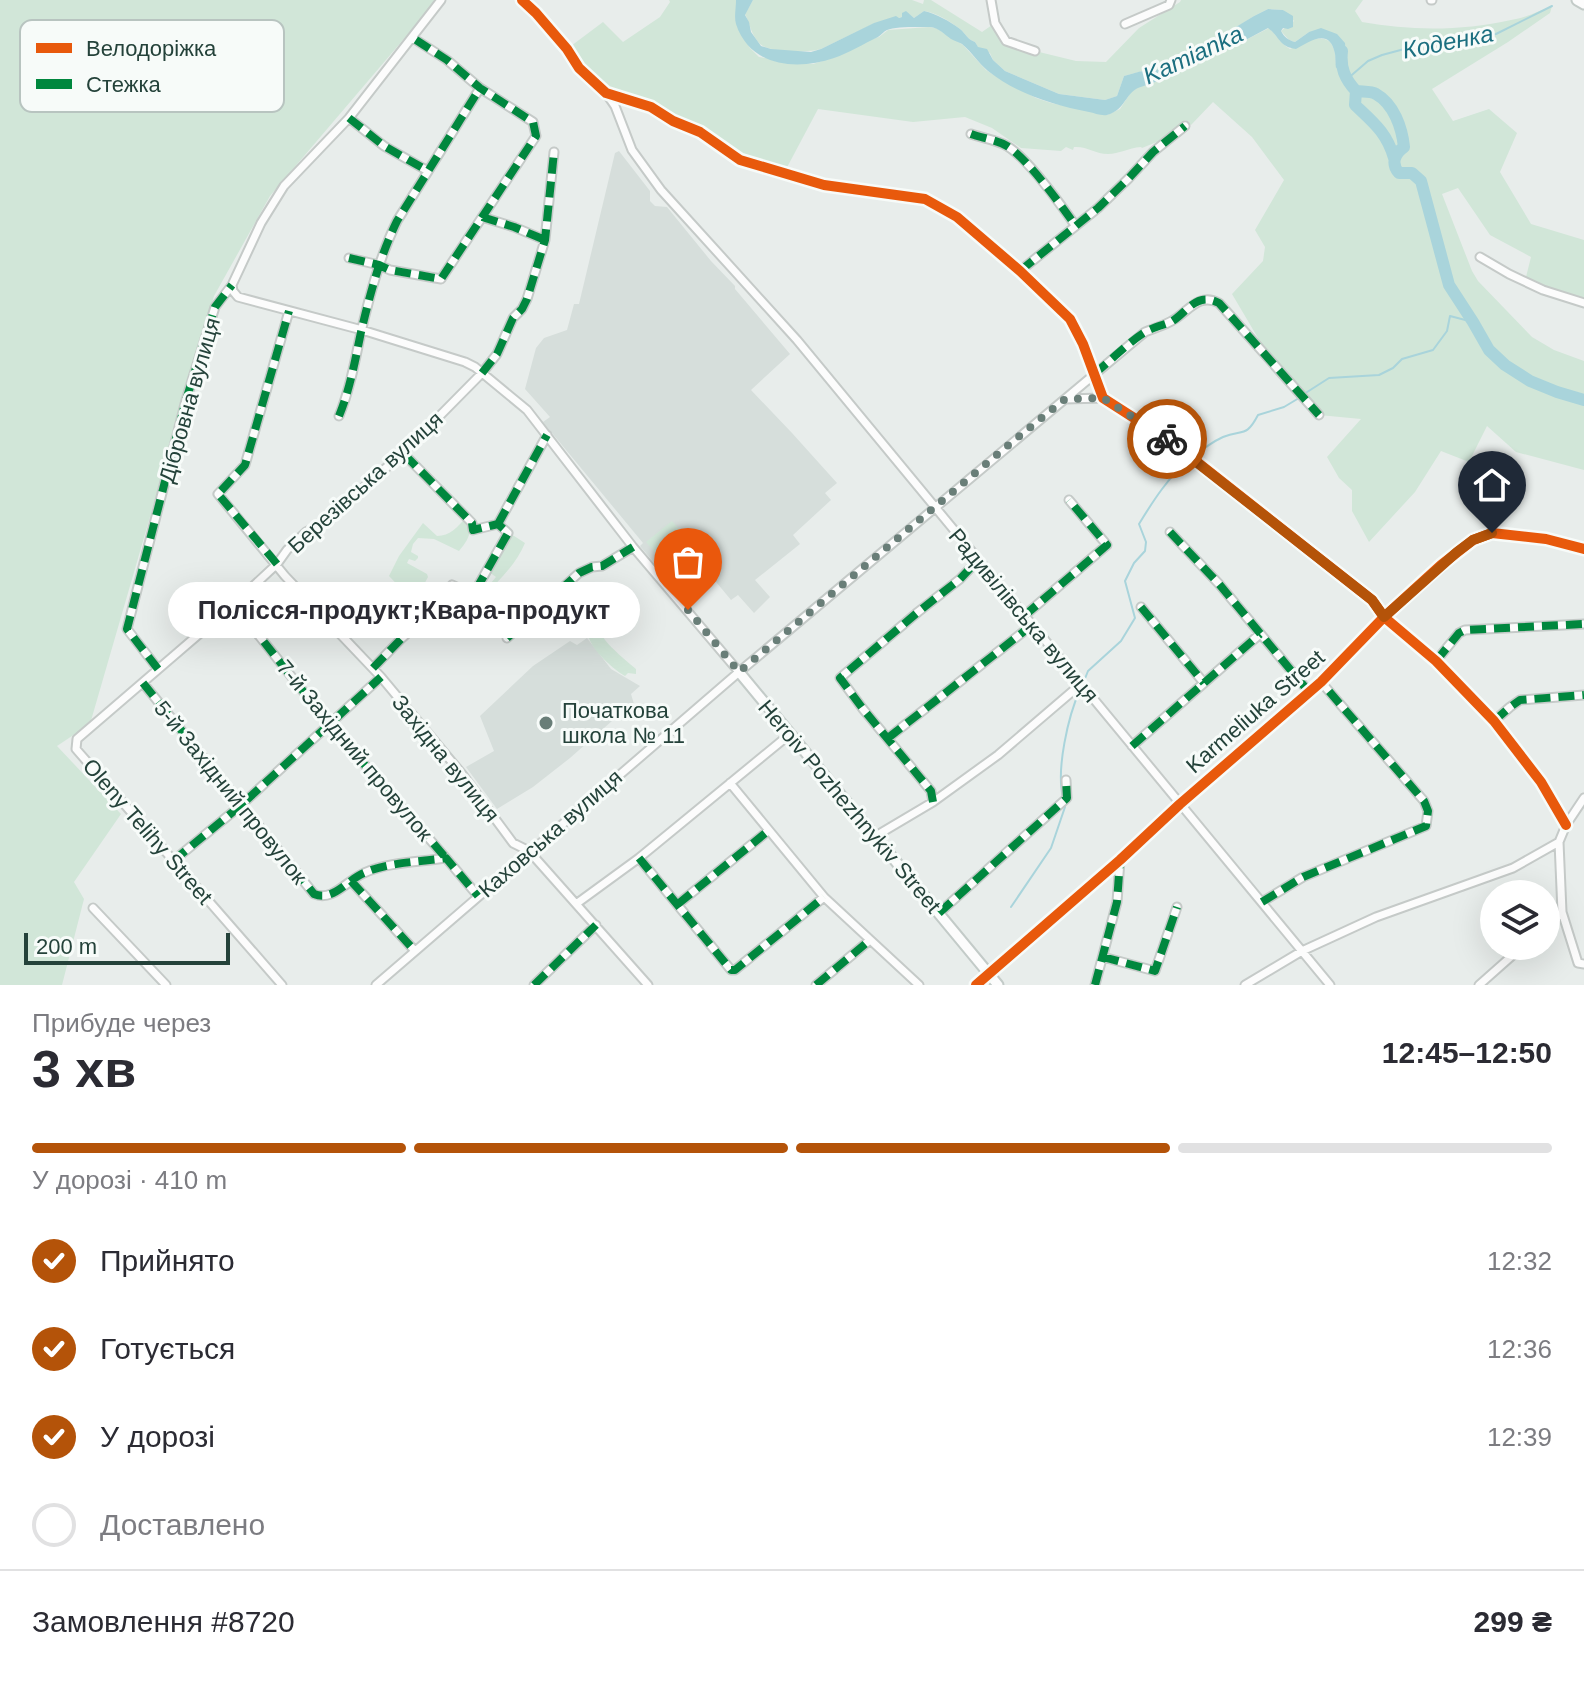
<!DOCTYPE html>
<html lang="uk">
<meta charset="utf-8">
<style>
:root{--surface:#fff;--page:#f2f2f3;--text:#2b2b33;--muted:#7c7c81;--line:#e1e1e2;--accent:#b45309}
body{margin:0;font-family:Helvetica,sans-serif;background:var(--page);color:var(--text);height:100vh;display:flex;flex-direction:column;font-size:30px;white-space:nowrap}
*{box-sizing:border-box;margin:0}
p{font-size:26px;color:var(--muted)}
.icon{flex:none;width:44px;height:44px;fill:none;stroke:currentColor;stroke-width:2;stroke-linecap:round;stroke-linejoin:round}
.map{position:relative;height:985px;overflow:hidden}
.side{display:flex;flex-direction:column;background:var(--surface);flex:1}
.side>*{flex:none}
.buttons{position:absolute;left:1480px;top:880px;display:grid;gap:16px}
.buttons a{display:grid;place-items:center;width:80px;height:80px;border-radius:50%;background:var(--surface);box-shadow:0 8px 32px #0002;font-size:40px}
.scale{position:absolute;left:24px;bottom:20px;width:206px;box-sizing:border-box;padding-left:8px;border:4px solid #24423a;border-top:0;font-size:22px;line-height:28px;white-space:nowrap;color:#24423a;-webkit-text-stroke:6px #f7fbf9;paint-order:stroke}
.pin{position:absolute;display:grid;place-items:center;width:68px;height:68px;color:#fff;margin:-82px -34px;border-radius:50% 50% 50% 0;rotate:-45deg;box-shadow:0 0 8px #0007}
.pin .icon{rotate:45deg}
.courier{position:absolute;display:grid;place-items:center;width:80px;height:80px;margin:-40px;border:6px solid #b45309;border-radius:50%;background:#fff;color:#222;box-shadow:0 2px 10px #0007}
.bubble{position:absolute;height:56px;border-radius:28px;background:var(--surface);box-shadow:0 8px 32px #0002;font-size:26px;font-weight:800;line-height:56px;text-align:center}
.summary em{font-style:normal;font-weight:800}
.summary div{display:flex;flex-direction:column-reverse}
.summary{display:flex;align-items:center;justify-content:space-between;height:136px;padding:0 32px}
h1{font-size:52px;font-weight:800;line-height:60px}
.bar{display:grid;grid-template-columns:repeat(4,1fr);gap:12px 8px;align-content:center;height:96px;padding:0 32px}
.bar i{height:10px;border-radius:6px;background:var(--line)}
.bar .selected{background:var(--accent)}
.bar p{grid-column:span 4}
.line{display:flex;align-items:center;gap:20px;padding:0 32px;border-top:2px solid var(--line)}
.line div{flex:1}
ol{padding:0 32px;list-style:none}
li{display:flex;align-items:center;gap:24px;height:88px}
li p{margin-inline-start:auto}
li .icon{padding:8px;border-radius:50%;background:var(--accent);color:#fff;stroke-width:4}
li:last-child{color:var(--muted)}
li i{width:44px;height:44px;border:4px solid var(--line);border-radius:50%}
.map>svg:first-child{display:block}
.built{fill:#d6dedb}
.green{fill:#d1e6d8}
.water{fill:#a9d4db}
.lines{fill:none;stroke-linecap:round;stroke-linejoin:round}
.stream{stroke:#a9d4db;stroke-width:2}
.river{stroke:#a9d4db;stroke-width:12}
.street-casing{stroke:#c5cac8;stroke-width:11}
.secondary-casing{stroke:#c3cbc8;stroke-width:13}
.street{stroke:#fcfcfc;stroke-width:7}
.secondary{stroke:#fcfcfc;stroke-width:9}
.quiet{stroke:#00873e;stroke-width:8;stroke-dasharray:16 8;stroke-linecap:butt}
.cycleway-casing{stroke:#f7fbf9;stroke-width:15}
.cycleway{stroke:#e8590c;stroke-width:10}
.done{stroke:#697e78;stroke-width:8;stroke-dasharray:0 14.4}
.route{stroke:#b45309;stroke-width:10}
.poi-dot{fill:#697e78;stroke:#f7fbf9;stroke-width:3}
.labels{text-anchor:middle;stroke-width:6;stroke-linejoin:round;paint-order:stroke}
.street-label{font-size:22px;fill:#24423a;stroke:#f7fbf9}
.poi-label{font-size:22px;fill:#24423a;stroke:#f7fbf9;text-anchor:start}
.water-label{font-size:24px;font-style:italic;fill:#1c6f80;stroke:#f7fbf9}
.key{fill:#f7fbf9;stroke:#b8c4c0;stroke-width:2}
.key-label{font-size:22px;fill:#24423a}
</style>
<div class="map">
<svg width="1584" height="985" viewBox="0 0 1584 985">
<rect width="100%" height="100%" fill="#e8edeb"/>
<path class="built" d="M619 151 650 191V201L655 206 667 207 711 261 735 286V289L790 354 751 390 792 433 837 483 825 493 831 500 793 535 800 544 755 580 770 597 754 613 738 595 731 600 707 571 682 592 690 602 688 604 640 546 643 543 552 433 550 432 543 422 550 417 525 389 536 348 544 338 567 330 574 304H579L615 153Z
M587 638 611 669 640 686 631 694 634 704 629 706 570 758 533 787 497 809 466 767 494 751 480 716 533 666 570 641 577 645Z"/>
<path class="green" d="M0 0H437L270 196 214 296 90 724 57 746 121 814 74 882 84 899 62 985H0Z
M669 0H736L739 30 750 48 759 57 813 64 835 57 853 49 872 39 879 37 888 30 929 27 936 28 963 45 986 70 997 77 1036 98 1051 103 1107 115 1120 109 1131 92 1140 86 1149 85 1216 52 1240 43 1269 28C1277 35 1280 43 1290 49 1305 42 1331 27 1335 54 1336 59 1335 63 1337 68L1347 63 1345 44 1309 32 1295 42 1289 40 1281 31 1294 21 1283 10 1268 9 1254 16 1232 30 1185 52 1172 65 1153 73 1143 71 1124 76 1117 96 1105 100 1059 94 1005 71 993 60 990 53 978 48 975 42C967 39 966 34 960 29 949 21 937 13 924 11L914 18 909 14 903 17 875 23 821 49C807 53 768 53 759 43 751 34 750 24 745 14L753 0H912L923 4 924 0H931L982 32 995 23 1006 41 1035 51 1076 61 1106 62 1139 28 1180 2 1181 0H1363L1355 11 1362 22C1411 31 1462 31 1511 20 1525 18 1539 11 1552 6L1550 13 1508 42 1432 89 1453 121 1489 109 1517 133 1500 172 1531 224 1584 240V303L1525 281 1531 257 1490 235 1458 188 1442 194 1472 271 1478 281 1532 337 1554 350 1584 361V470L1516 452 1487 426 1469 462 1441 451 1415 492 1369 542 1352 511V490L1339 478 1327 457 1361 419 1319 415 1271 360 1232 294 1263 261 1265 247 1255 230 1284 180 1252 137 1213 102 1191 125 1185 120 1164 139 1142 148 1141 147C1128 148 1119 154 1108 154 1095 154 1087 146 1074 147L1073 150 1066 147 1061 151 1021 148 992 128 965 117 913 122 818 109 784 173 740 160 651 107 606 93 567 49 603 22 623 42 660 17 670 2Z
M466 518C474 531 468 540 459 551L434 539 418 538 413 544 411 552 418 556V558L415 561 409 559 407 563 427 574 428 577 421 590 415 587 409 597 389 576 399 556 423 523 437 536C450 536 457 527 466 518Z
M672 521 700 553 674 575 646 542Z
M511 534 525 543C511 577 471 605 445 630L431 616 446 603 454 590H457L474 598 480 588 485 590 496 577 489 572Z
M593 584 595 588C588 631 606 643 636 669V674L628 673 625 676C613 669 593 651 589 638 585 622 589 600 593 584Z"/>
<path class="water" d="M736 0H753L745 15 749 22 751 32 761 46 771 49 811 52 821 49 874 23 896 16 899 18 902 17V13L906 11 914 18 924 11C937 14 949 21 960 29 966 34 967 39 975 42L978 47 987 49 993 60 1005 71 1059 94 1105 100 1117 96 1124 76C1134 74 1144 68 1153 73L1159 68 1172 65 1185 52 1231 30 1254 16 1268 9 1283 10 1293 16V27L1288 29 1283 28 1281 31C1284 37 1288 40 1295 42L1309 32 1321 28 1337 34 1345 43 1347 63 1336 68C1335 63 1336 58 1335 54 1330 27 1310 41 1296 49 1279 47 1280 37 1268 28L1240 43 1216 52 1149 85C1123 88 1129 109 1107 115 1101 116 1094 113 1089 112 1053 105 1017 94 988 71 978 63 972 52 962 44 959 42 954 41 951 39 944 34 939 28 930 27 921 27 895 26 887 30 884 31 881 35 878 37 863 44 849 53 834 58 797 71 750 67 736 24 734 17 736 8 736 0Z"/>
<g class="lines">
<path class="stream" d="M1346 80 1368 61 1382 55 1423 44 1459 41 1496 34 1552 6
M1304 394 1329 378 1379 375 1393 368 1402 359 1433 350 1447 331 1450 316 1473 322
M1084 681 1088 671 1121 641 1135 618 1125 581 1134 563 1145 551 1146 542 1139 524C1153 501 1169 476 1190 459 1200 451 1212 442 1223 437 1243 429 1246 438 1258 415L1284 407 1299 398
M1063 797C1056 770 1068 716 1080 690
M1011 907 1051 848 1065 807 1064 803"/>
<path class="river" d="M1342 51C1340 68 1345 79 1356 91 1362 92 1371 91 1376 94 1394 104 1402 128 1404 147 1394 154 1391 164 1399 173H1412L1421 181 1449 285 1473 322 1489 350 1505 365 1530 381 1557 392 1584 400
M1356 91 1355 105C1374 123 1387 133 1394 158"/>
<defs>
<path id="street" d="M522 0 536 13 567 49 579 68 606 93 651 107 673 121 700 132 740 160 824 185 925 199 957 217 1020 271 1070 319 1083 344 1103 398 1173 443 1372 600 1384 617 1436 661 1494 721 1541 782 1566 825
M991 0 995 23 1006 41 1035 51
M1431 0H1432
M1125 24 1169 5 1171 0
M606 93 615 106 632 150 661 190 797 340 1330 985
M349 118 384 146 428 171
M971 134C982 138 997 140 1007 146 1027 158 1061 205 1075 225
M482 217 514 227 545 240
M1480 257 1509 274 1543 290 1584 303
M349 258 379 265 390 270 441 279 536 136 533 122 480 88 447 60 413 38
M1020 271 1098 208 1128 179 1153 152 1185 126
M232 285 233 291 238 297 362 330 465 362 475 367 527 410 633 547 739 672
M289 311 245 465 218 494 285 576 381 677 462 774 513 843 529 851 648 985
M1065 399 1103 398
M339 416C350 389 355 361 361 332 370 294 380 256 397 221L480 88
M498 524 547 435
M1170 532 1219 584 1309 692
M234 604 329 724 446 858
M1141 607 1204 683
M1024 616 1107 545 1069 500
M507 638 579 573 592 567 602 566 633 547
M1436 661 1459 633 1465 630 1584 624
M373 668 401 639 440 604 452 585 473 595 508 533 498 524 473 530 472 523 403 453
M158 669 127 629 186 400 215 307 232 285 261 223 284 186 349 118 441 0
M143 683 314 894C333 902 347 880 364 873 388 862 420 862 446 858L478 896
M1494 721 1510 707 1520 700 1584 695
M888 738 1032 625
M1132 746 1260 634
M730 783 824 897 919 985
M933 802 931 791 863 709 840 678 918 612 960 579 978 560
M874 837 933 802 998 755 1081 684
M1559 842 1562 912 1578 963 1584 964
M639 858 731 970H735L824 897
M173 861 240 806 381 677
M351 881 415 951
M1262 902 1303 877 1426 826 1428 811 1424 801 1321 682
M576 904 639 858 790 734
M678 904 768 831
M93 908 166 985
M939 913 1067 798 1066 780
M1546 926 1562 912
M1103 957 1155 971 1177 907
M282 985 76 749 77 739 234 604 277 564 287 550 306 532 322 524 403 453 482 373 497 354 513 318 522 309 527 299 545 240 554 152
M376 985 739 672 1145 332C1155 328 1166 325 1175 319 1190 309 1200 293 1219 303L1319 415
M534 985 596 925
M816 985 870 940
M976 985 1120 860 1180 804 1321 682 1384 617 1441 565 1473 540 1492 533 1546 539 1584 549
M1095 985 1117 902 1120 860
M1245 985 1302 951 1376 917 1513 868 1559 842 1566 825 1584 798
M1479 985 1523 946"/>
<path id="secondary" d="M1577 0 1584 4
M739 672 998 985"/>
</defs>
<use href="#street" class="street-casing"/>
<use href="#secondary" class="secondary-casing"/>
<use href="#street" class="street"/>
<use href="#secondary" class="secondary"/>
<path class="quiet" d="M349 118 384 146 428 171
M971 134C982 138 997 140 1007 146 1027 158 1061 205 1075 225
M482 217 514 227 545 240
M349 258 379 265 390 270 441 279 536 136 533 122 480 88 447 60 413 38
M1020 271 1098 208 1128 179 1153 152 1185 126
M482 373 497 354 513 318 522 309 527 299 545 240 554 152
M1094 374C1109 362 1131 340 1147 331 1155 327 1163 325 1171 322 1188 312 1196 291 1219 303L1319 415
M339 416C350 389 355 361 361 332 370 294 380 256 397 221L480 88
M498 524 547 435
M1170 532 1219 584 1309 692
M277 564 218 494 245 465 289 311
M234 604 329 724 446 858
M1141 607 1204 683
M1024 616 1107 545 1069 500
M507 638 579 573 592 567 602 566 633 547
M1436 661 1459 633 1465 630 1584 624
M373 668 401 639 440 604 452 585 473 595 508 533 498 524 473 530 472 523 403 453
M158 669 127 629 186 400 215 307 232 285
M143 683 314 894C333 902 347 880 364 873 388 862 420 862 446 858L478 896
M1494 721 1510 707 1520 700 1584 695
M888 738 1032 625
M1132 746 1260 634
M933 802 931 791 863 709 840 678 918 612 960 579 978 560
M639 858 731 970H735L824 897
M173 861 240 806 381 677
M351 881 415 951
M1262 902 1303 877 1426 826 1428 811 1424 801 1321 682
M678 904 768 831
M939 913 1067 798 1066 780
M1103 957 1155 971 1177 907
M534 985 596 925
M816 985 870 940
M1095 985 1117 902 1120 860"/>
<defs>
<path id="cycleway" d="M522 0 536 13 567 49 579 68 606 93 651 107 673 121 700 132 740 160 824 185 925 199 957 217 1020 271 1070 319 1083 344 1103 398 1173 443 1372 600 1384 617 1436 661 1494 721 1541 782 1566 825
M976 985 1120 860 1180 804 1321 682 1384 617 1441 565 1473 540 1492 533 1546 539 1584 549"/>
</defs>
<use href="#cycleway" class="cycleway-casing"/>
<use href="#cycleway" class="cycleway"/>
</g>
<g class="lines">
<path class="done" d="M688 610 739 672 1006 447 1065 399 1103 398 1167 439"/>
<path class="route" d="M1167 439 1372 600 1384 617 1457 552 1473 540 1492 533"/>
</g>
<circle class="poi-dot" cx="546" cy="723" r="8"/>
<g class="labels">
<g class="street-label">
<text transform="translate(189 400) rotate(-74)" y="8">Дібровна вулиця</text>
<text transform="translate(365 482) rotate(-42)" y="8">Березівська вулиця</text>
<text transform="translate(1024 615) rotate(50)" y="8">Радивілівська вулиця</text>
<text transform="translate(1255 711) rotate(-41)" y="8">Karmeliuka Street</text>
<text transform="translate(355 750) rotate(50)" y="8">7-й Західний провулок</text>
<text transform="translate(446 758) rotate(51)" y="8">Західна вулиця</text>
<text transform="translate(231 792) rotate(51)" y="8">5-й Західний провулок</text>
<text transform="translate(850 806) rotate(50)" y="8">Heroiv Pozhezhnykiv Street</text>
<text transform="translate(148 831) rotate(49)" y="8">Oleny Telihy Street</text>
<text transform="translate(550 833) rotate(-41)" y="8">Каховська вулиця</text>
</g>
<g class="poi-label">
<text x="562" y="718">Початкова<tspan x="562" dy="25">школа № 11</tspan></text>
</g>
<g class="water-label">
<text transform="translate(1448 42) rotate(-11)" y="8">Коденка</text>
<text transform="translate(1193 55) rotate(-25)" y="8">Kamianka</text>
</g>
</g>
<rect x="20" y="20" width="264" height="92" rx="12" class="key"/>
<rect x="36" y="43" width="36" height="10" fill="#e8590c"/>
<rect x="36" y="79" width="36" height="10" fill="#00873e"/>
<g class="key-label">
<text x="86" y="56">Велодоріжка</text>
<text x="86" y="92">Стежка</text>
</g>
</svg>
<div class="buttons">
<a><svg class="icon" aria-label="layers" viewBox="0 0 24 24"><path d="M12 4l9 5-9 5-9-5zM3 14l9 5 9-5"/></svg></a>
</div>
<div class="scale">200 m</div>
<div class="pin" style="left:688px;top:610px;background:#ea580c"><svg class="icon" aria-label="bag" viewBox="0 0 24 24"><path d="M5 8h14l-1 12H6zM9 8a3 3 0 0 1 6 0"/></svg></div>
<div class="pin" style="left:1492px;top:533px;background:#1f2937"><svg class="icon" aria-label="home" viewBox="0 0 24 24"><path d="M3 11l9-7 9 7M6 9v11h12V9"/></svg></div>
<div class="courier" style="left:1167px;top:439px"><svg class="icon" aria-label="bike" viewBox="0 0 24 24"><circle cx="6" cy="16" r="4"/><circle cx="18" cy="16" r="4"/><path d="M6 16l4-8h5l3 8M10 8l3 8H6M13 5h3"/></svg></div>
<div class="bubble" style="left:168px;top:582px;width:472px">Полісся-продукт;Квара-продукт</div>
</div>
<section class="side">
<div class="summary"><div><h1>3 хв</h1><p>Прибуде через</p></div><em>12:45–12:50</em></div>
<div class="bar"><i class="selected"></i><i class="selected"></i><i class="selected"></i><i></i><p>У дорозі · 410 m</p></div>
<ol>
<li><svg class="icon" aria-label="check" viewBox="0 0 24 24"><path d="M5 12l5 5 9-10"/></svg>Прийнято<p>12:32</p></li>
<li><svg class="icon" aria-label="check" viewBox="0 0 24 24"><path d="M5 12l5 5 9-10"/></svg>Готується<p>12:36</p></li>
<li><svg class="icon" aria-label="check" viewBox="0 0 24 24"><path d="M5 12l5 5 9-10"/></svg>У дорозі<p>12:39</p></li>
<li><i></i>Доставлено</li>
</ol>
<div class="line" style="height:104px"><div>Замовлення #8720</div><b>299 ₴</b></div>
</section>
